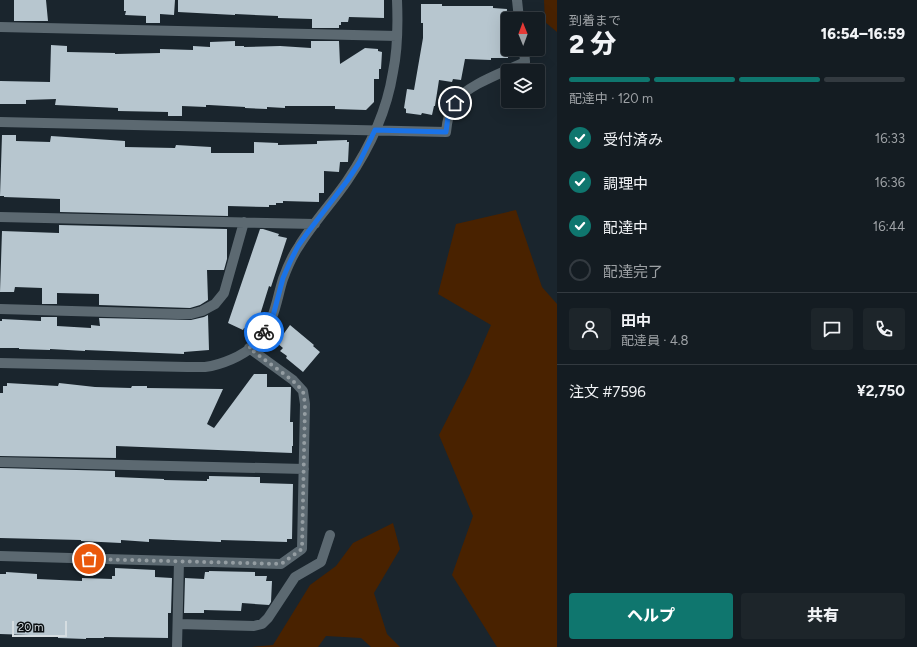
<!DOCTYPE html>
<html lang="ja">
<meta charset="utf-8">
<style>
:root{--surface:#141c22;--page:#1d252a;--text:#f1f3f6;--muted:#9da1a5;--line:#333a40;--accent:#0f766e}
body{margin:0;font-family:Figtree,"Noto Sans JP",sans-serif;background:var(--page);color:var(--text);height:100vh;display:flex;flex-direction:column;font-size:15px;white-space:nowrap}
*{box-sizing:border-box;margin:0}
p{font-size:13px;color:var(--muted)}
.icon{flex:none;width:22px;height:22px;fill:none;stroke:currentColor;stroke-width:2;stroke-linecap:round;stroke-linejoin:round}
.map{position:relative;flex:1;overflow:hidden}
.drawer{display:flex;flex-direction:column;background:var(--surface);width:360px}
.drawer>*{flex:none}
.needle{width:26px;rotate:359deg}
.fabs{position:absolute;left:501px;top:12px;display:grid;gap:8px}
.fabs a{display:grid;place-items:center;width:44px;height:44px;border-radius:4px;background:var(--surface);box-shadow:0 4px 16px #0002,0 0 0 1px var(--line);font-size:20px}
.scale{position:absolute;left:12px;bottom:10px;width:55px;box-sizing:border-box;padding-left:4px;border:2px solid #d5dde1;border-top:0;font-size:11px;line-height:14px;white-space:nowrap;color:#d5dde1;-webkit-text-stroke:3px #090e11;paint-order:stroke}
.pin{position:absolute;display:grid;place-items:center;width:34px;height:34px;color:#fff;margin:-17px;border:2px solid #fff;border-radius:50%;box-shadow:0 1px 4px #0007}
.courier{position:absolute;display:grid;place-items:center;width:40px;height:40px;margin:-20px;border:3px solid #1a73e8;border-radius:50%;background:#fff;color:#222;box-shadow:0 1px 5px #0007}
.headline em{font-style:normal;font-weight:800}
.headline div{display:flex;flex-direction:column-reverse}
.headline{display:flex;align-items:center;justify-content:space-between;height:68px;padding:0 12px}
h1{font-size:26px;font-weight:800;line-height:30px}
.bar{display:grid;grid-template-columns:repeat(4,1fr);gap:6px 4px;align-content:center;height:48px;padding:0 12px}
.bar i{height:5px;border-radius:3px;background:var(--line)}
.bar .current{background:var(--accent)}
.bar p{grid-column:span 4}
.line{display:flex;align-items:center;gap:10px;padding:0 12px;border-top:1px solid var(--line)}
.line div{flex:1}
.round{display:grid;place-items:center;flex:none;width:42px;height:42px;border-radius:4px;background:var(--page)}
ol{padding:0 12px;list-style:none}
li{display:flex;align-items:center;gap:12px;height:44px}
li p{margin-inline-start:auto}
li .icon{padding:4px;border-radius:50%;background:var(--accent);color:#fff;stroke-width:4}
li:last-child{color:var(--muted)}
li i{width:22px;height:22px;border:2px solid var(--line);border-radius:50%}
.primary-button{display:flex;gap:8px;margin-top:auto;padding:8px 12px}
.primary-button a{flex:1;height:46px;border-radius:4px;background:var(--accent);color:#fff;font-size:16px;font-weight:800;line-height:46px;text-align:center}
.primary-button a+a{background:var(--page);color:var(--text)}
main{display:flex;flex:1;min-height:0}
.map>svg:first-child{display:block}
.green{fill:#492200}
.building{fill:#b7c6cf}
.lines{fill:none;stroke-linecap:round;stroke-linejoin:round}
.minor{stroke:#5c6971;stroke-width:10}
.done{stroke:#949da2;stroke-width:4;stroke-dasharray:0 7.2}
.route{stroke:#1a73e8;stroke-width:5}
</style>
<main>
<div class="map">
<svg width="557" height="647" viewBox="0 0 557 647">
<rect width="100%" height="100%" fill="#1a252d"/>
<path class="green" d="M544 0H557V32L545 22Z
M516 210 542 287 557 304V647H497L452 575 473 516 439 435 469 376 491 325 438 294 456 224Z
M393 523 400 549 374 593 387 634 400 647H371L361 638 326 636 318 647H252L273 645 310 585 336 566 353 543Z"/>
<path class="building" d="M14 0H46L48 21H14Z
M124 0H175L174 15 160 14V23H146V16L125 15 126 11H124Z
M178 0H384V18L349 17 348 22H341V25H339V28H312V19L278 18V16L235 14V15L178 12Z
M421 4H442V6H493V8L507 9 505 41H508V58H491V60L465 59 461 80 453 79 452 82 439 80 435 106H434L432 115 422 113 421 115 406 113V109L404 108 407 89 414 90 423 38V23H421Z
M235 41V46H244V47L280 46 311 48V41H339L340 64 365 48 378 49V51L382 52 381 69H379V79H374V102L366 110 335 109V106H285V108L267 107V109L245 108V107L209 105H206V107L182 106V116H168V112L118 111V108L55 105 56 99 26 100V104H0V81L50 82 51 45 67 46V52L115 53V54L160 53V49L193 50V46L210 47V42Z
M2 135H16V141L50 142 51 136 125 141V147L175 148 176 145 211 147V153H254V142L278 143V145L317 144V141L347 140V142H349L348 162H340L339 172 324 171V193H319V202L283 201V203H276V205H269V207L228 206V216L60 212V199L4 197V196H0Z
M59 225 227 229V259L224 270H207L208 300 200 305 190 308 99 305V294L57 293V304H42V288L15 287 14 292H0L2 231 59 233Z
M260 229H263L279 234 278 236 287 238 271 287 269 286 260 315 255 324H253L252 327 248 325 246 328H244L243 330 228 323Z
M208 315 209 350 184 352V354L85 350V351L50 349V350L19 349V348H0V321H2V319L41 321V317H57V326L91 328V325L100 326 99 318 191 320 204 317Z
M290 325 314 345 313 346 320 352 303 372 286 358 287 356 280 351 283 348 277 343Z
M254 374H267V387H291L290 422H293V446H292V453L116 446V458L0 456V393H3V386H7V383L58 386 59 383 95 387 131 388 132 386H147V388L223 389 207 424 214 428Z
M0 468 115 471V477L164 479V480L207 481V479H209V476L260 477V483L293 484 292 539H287V542L221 540V542L149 539V542L121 540V543L81 541V540L0 538Z
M115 568 155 570V577L172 578 171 613H168V638L104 637V638H86V639L58 638V636L0 634V574H6V572L37 574V579L82 581V578L112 579V576H115Z
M209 571 255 572V576H267L266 581H272L271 602 269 605 242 603 241 611 204 610V613H184L185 578 204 579 205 572H209Z"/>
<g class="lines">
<path class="minor" d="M517 0 519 19
M0 27 397 36
M0 122 446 132C447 121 449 111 455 102 468 84 505 72 525 62L524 49
M0 217 315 224
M0 309 178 314H191L202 311 215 304 224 293 244 222
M0 363 187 367C193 367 199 367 205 367 221 365 243 356 254 345 262 337 268 326 272 317 277 305 279 291 283 279 287 268 292 256 299 246 313 223 332 203 347 181 369 149 387 110 393 72 398 48 398 24 397 0
M0 462 304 469
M0 556 281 564 302 549 305 404 303 391 293 380 249 348
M178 624 254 626 262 624 268 618 295 577 321 562 330 535
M177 647 179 561"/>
</g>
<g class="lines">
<path class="done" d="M89 559 281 564 302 549 305 404 303 391 292 380 249 348 254 344 264 332"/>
<path class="route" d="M264 332 273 316 283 278 290 262 298 246 308 232 347 181 359 163 375 130 446 132 448 117 455 103"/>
</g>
</svg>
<div class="fabs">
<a><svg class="needle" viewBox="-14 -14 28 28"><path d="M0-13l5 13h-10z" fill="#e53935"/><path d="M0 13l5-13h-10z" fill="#9da1a5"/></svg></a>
<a><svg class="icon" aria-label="layers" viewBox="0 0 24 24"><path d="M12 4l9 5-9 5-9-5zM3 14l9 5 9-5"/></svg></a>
</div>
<div class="scale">20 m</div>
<div class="pin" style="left:89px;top:559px;background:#ea580c"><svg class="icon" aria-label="bag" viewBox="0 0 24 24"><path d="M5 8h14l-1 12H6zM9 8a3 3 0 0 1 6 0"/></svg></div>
<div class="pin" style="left:455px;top:103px;background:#1f2937"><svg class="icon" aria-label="home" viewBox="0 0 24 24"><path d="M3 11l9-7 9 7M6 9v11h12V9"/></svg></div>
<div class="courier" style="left:264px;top:332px"><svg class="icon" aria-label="bike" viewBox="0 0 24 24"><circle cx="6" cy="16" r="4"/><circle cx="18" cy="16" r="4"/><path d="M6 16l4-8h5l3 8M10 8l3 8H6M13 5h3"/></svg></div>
</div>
<section class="drawer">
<div class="headline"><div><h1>2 分</h1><p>到着まで</p></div><em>16:54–16:59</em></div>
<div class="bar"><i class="current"></i><i class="current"></i><i class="current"></i><i></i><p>配達中 · 120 m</p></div>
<ol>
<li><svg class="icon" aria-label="check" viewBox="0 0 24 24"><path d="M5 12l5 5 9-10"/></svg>受付済み<p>16:33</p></li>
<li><svg class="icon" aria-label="check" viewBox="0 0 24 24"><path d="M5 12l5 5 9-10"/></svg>調理中<p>16:36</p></li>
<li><svg class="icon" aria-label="check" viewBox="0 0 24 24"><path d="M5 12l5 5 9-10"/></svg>配達中<p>16:44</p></li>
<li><i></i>配達完了</li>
</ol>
<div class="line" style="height:72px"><a class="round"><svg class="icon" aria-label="person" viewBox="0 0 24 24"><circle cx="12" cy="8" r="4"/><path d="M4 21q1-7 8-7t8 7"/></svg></a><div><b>田中</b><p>配達員 · 4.8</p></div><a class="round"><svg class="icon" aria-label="chat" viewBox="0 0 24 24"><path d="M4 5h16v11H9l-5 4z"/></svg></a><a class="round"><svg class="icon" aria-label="phone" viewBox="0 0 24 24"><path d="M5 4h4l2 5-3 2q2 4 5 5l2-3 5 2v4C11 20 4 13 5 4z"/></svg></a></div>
<div class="line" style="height:52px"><div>注文 #7596</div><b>¥2,750</b></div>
<div class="primary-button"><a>ヘルプ</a><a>共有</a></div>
</section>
</main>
